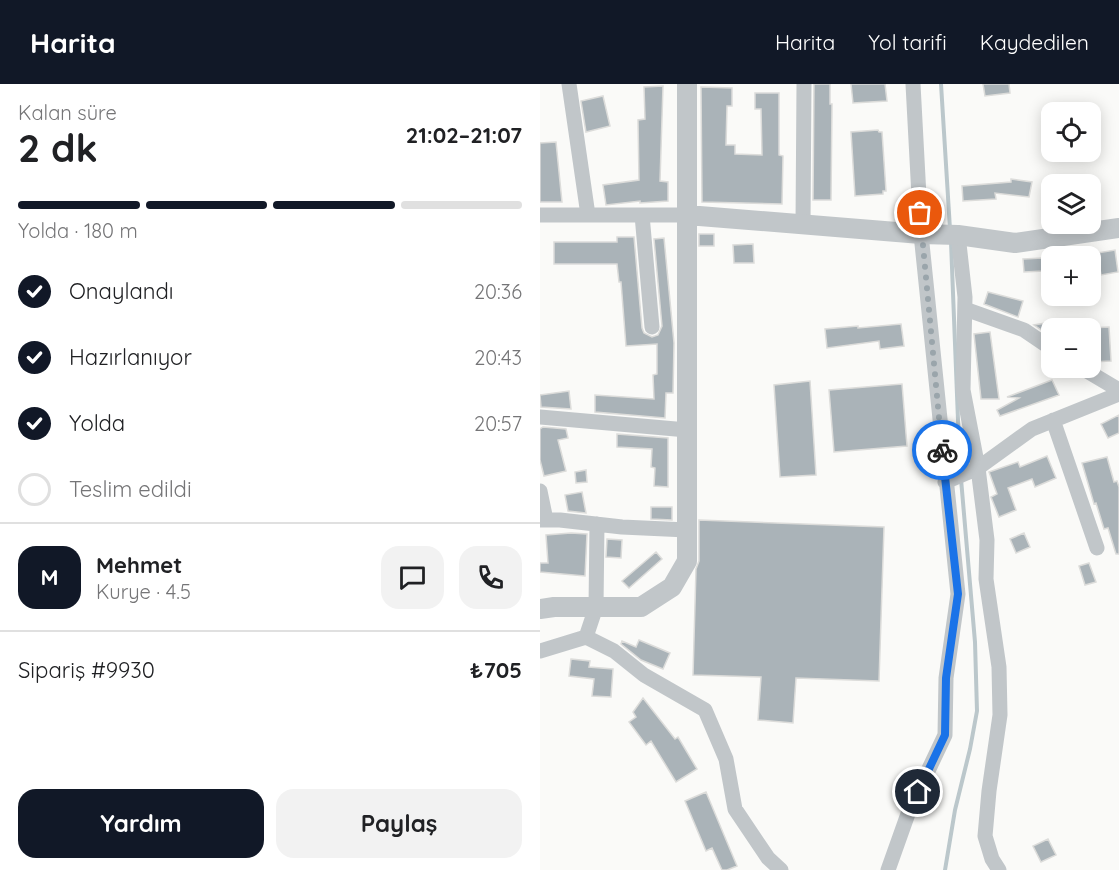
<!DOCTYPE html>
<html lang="tr">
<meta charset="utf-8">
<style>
:root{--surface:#fff;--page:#f2f2f2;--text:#202124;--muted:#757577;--line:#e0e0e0;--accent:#111827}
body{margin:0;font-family:Quicksand,sans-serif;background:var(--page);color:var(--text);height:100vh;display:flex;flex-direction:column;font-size:22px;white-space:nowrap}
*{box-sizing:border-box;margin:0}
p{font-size:20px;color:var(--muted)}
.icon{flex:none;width:33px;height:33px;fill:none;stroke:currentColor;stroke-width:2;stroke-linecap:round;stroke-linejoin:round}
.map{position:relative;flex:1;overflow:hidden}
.details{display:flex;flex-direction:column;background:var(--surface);width:540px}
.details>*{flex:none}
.tools{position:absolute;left:501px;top:18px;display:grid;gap:12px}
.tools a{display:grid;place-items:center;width:60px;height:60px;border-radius:12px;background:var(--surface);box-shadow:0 3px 15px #0003;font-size:30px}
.pin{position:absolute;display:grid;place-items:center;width:51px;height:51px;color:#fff;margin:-26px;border:3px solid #fff;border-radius:50%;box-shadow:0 2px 6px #0007}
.courier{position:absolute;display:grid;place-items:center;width:60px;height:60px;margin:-30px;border:4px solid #1a73e8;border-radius:50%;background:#fff;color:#222;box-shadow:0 2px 8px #0007}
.headline em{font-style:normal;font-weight:700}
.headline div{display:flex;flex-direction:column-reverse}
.headline{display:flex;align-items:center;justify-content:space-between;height:102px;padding:0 18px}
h1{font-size:39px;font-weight:700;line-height:45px}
.bar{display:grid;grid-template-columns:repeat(4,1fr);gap:9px 6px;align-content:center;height:72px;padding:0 18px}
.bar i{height:8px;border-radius:4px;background:var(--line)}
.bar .current{background:var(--accent)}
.bar p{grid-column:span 4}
.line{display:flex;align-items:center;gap:15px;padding:0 18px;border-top:2px solid var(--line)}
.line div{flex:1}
.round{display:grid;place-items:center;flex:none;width:63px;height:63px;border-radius:18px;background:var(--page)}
ol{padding:0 18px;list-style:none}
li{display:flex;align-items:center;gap:18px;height:66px}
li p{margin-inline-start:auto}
li .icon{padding:6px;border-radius:50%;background:var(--accent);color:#fff;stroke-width:4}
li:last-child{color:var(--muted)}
li i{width:33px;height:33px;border:3px solid var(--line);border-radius:50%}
.cta{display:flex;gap:12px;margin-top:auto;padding:12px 18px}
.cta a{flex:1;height:69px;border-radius:18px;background:var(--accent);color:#fff;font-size:24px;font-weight:700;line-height:69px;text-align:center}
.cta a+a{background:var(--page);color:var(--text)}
header{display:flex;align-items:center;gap:36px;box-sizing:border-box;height:84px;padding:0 30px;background:var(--accent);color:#fff}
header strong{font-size:28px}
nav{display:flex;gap:33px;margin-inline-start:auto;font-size:21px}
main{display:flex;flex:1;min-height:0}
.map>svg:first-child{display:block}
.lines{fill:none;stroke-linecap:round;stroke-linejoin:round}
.stream{stroke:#bbc7cb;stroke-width:4}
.building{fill:#aab3b8;stroke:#dcdcda;stroke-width:1.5}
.minor{stroke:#c1c6c9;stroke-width:15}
.tertiary{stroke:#c1c6c9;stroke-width:20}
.done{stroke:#9aa5ab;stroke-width:6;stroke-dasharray:0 10.8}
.route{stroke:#1a73e8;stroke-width:8}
</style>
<header>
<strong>Harita</strong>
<nav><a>Harita</a><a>Yol tarifi</a><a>Kaydedilen</a></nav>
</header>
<main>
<section class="details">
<div class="headline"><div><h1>2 dk</h1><p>Kalan süre</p></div><em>21:02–21:07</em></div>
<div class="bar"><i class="current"></i><i class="current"></i><i class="current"></i><i></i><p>Yolda · 180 m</p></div>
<ol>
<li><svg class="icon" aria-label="check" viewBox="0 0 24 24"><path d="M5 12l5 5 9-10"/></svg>Onaylandı<p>20:36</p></li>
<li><svg class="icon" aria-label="check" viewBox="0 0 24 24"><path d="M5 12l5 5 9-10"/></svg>Hazırlanıyor<p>20:43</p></li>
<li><svg class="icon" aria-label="check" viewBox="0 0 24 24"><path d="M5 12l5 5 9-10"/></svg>Yolda<p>20:57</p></li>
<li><i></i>Teslim edildi</li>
</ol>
<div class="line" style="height:108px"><b class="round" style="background:var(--accent);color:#fff">M</b><div><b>Mehmet</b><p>Kurye · 4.5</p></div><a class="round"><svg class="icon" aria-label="chat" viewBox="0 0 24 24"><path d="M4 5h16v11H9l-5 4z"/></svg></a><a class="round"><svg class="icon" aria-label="phone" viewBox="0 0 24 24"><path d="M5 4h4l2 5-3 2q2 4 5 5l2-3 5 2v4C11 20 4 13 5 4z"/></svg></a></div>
<div class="line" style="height:78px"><div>Sipariş #9930</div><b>₺705</b></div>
<div class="cta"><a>Yardım</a><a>Paylaş</a></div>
</section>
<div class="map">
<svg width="579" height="786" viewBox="0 0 579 786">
<rect width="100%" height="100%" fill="#fafaf8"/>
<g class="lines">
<path class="stream" d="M401 0 410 145
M411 158 420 387
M405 786 415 726 430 665 437 627 435 558 421 395"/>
</g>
<path class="building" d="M274 0H290V20H292L291 116H273Z
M311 0H345L347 17 313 19Z
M443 0H469L470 9 445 12Z
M123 2 120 97 128 98V117L100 119V117L66 121 63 101 99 96 98 36 105 35 104 3Z
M161 3 192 4V22H187L186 61H195V70L222 71 221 25H215V9H239V71L243 72 242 120 162 118Z
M63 12 70 42 46 48 41 17Z
M338 46 339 48H342L346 107H343V110L315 112 311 48Z
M16 58 22 118H0V59Z
M471 95 492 98 489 113 455 109 456 115 423 117 422 102 471 98Z
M159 150H174V162H159Z
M77 153H94L102 244 104 249 112 253 118 251 122 242 114 155 124 154 134 259 133 309H126L125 334 55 328V311L114 315 113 291 117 290V260L86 262 81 198H79L77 180H14V158H77Z
M213 160 214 179H194L193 161Z
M575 166 578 188 561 191 557 169Z
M503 174 504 187 484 188 483 175Z
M448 208 483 217 478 233 444 220Z
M512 238V253L494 241Z
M361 240 364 262 340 265 339 257 287 264 285 245 318 242V244Z
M569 243 571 277 551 278 550 244Z
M450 248 459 315H441L434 250Z
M512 296 519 311 460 332 457 326 479 314 467 313Z
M270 297 276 391 240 393 234 301Z
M362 300 367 362 294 368 289 306Z
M29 307 31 325 1 323 0 311Z
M579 331V349L568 354 561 340Z
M3 343 26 345 28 354 18 356 26 387 4 392 0 376V345Z
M77 350 128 354V403L114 402 115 384 111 383 112 365 77 363Z
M507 372 516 394 495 403 492 395 468 404 476 426 459 433 451 413 457 410 449 388 478 378 480 383Z
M567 373 574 398 577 397 579 403V470H576L568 444 564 445 556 419 554 420 542 379Z
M46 386 47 398 36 399 35 388Z
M42 408 46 429 28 427 25 411Z
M111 423H132V436L111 435Z
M159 436 344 443 339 597 256 594 253 639 218 636 221 593 153 591 156 485 159 477Z
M31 449 47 450 45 492 0 488V479H8L6 451Z
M484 449 490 463 476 469 470 455Z
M67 455 82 456 81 474 66 473Z
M116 468 122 475 89 504 82 497Z
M549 479 556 498 545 501 539 482Z
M99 556 130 569 123 585 101 576 81 560 82 557 96 563Z
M31 575 50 577 49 583 73 585 71 613 52 612 54 595 29 592Z
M103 614 135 655 138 653 157 685 136 698 111 657 106 661 89 638 96 633 93 628Z
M166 708 197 782 187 786H182L172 764 166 767 145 717Z
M508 755 516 771 501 778 493 762Z"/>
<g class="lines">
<path class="minor" d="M29 0 48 131
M0 131H147
M102 131 112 243
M263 140 264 0
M418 151 425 213 423 306 438 384 447 456 446 495 459 583 460 631 449 707 445 752 452 775 459 786
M425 225 484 246 512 265
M542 284 579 306
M0 333 147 346
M513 336 557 464
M405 398 438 384 492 345 579 310
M0 407 6 436
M0 436H20L82 443 147 446
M46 553 74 567 104 591 165 626 186 675 195 725 228 774 241 786
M0 567 46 553 56 523 57 440
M348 786 369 727 405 651 406 594 418 510 381 150 373 0"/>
<path class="tertiary" d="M147 131 381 150 418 151 475 159 579 144
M0 525 14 523H101L132 503 147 477V0"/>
</g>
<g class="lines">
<path class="done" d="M380 129 402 366"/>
<path class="route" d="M378 708 405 651 406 594 418 510 402 366"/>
</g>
</svg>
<div class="tools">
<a><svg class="icon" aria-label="locate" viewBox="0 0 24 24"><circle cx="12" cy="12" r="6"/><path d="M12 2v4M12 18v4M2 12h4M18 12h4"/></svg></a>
<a><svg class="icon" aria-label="layers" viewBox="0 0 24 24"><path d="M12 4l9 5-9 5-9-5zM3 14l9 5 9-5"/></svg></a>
<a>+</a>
<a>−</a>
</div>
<div class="pin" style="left:380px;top:129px;background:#ea580c"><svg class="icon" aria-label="bag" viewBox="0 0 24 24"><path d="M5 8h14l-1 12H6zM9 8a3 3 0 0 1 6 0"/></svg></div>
<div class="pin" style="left:378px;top:708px;background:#1f2937"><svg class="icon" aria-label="home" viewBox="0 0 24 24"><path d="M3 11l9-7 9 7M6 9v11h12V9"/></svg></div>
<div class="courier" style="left:402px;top:366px"><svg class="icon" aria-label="bike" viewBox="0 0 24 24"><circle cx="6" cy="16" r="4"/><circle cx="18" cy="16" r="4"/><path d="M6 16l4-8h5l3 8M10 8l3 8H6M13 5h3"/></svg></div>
</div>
</main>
